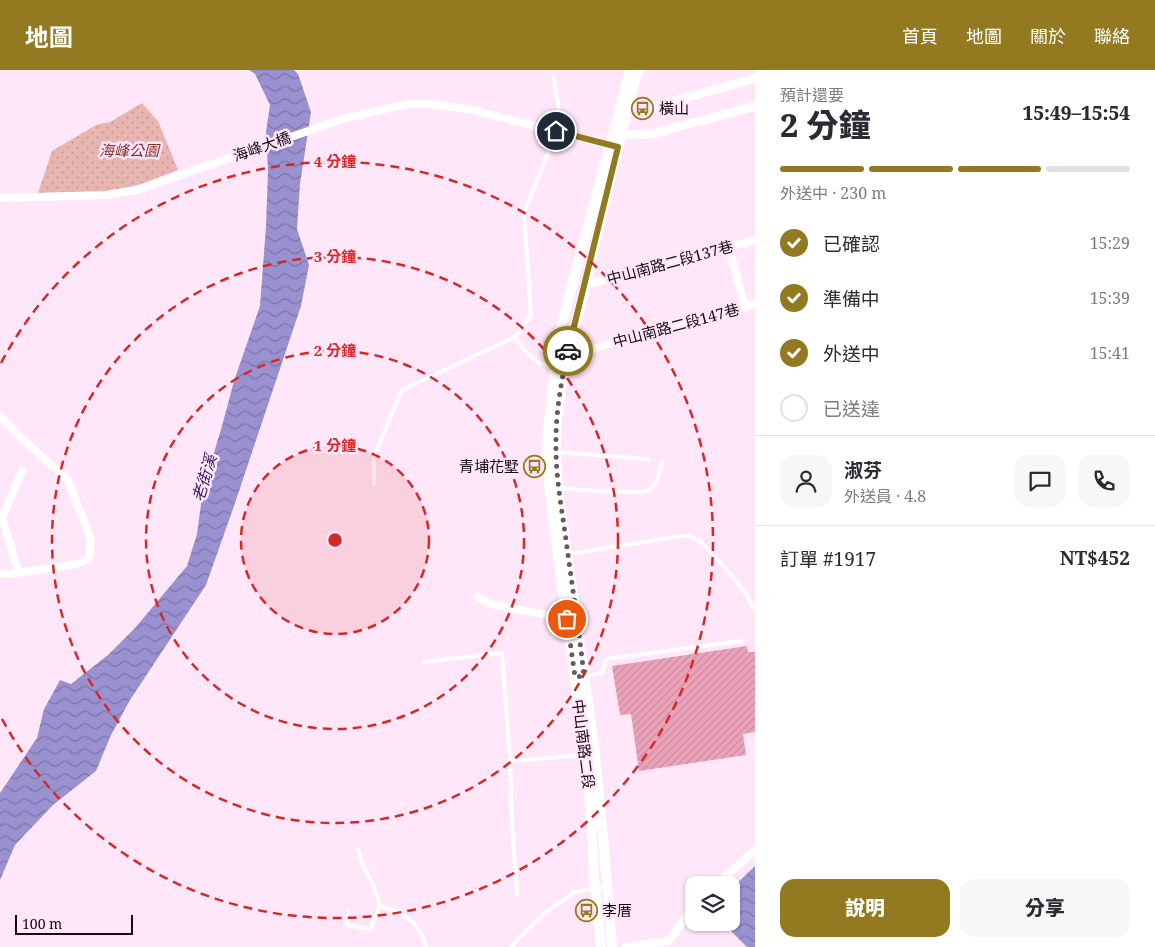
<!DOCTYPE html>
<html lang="zh-TW">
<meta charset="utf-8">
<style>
:root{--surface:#fff;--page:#f7f7f7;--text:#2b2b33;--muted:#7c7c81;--line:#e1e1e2;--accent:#937920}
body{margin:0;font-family:"Noto Serif","Noto Sans TC",serif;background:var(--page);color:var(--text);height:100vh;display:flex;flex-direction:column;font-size:19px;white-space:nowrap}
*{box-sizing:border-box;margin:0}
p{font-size:16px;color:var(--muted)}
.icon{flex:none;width:28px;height:28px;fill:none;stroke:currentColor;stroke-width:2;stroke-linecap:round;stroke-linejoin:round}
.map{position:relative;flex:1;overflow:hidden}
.sheet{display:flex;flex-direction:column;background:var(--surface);width:400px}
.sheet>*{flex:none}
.controls{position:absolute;left:685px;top:806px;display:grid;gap:10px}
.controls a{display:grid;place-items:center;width:55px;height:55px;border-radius:10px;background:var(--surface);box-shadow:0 1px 4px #0004;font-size:25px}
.scale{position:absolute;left:15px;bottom:12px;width:118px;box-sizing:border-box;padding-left:5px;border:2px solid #150b12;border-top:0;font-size:14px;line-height:18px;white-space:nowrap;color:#150b12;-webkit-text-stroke:4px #ffe6f8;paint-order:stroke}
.pin{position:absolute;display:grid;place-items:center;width:42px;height:42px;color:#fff;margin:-21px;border:2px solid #fff;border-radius:50%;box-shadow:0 1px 5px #0007}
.courier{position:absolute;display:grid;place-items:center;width:50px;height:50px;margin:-25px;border:4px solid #937920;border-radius:50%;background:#fff;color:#222;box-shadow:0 1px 6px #0007}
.head em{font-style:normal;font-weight:800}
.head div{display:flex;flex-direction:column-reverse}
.head{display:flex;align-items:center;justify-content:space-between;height:85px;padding:0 25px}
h1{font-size:32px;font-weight:800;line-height:38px}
.bar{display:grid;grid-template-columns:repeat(4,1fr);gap:8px 5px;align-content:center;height:60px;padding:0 25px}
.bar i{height:6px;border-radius:4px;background:var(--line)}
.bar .on{background:var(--accent)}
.bar p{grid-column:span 4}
.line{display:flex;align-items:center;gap:12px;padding:0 25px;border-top:1px solid var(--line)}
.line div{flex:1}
.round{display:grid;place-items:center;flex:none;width:52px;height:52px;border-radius:15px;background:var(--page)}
ol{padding:0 25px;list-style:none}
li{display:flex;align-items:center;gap:15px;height:55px}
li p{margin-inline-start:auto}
li .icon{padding:5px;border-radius:50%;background:var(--accent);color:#fff;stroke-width:4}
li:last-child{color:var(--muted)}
li i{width:28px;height:28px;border:2px solid var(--line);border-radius:50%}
.cta{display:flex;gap:10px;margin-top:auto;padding:10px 25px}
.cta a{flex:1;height:58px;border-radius:15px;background:var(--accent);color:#fff;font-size:20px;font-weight:800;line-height:58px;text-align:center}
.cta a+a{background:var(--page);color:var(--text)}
header{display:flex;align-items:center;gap:30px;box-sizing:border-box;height:70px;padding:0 25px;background:var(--accent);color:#fff}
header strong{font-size:24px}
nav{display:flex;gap:28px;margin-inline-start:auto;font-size:18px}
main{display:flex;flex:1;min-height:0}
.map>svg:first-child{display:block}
.park{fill:url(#park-dots)}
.water{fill:url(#water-waves)}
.building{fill:url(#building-hatch)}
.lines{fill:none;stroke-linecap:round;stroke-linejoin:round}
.service{stroke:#fff;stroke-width:4}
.minor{stroke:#fff;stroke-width:8}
.tertiary{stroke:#fff;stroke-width:9}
.secondary{stroke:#fff;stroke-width:10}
.done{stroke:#675862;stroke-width:5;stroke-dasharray:0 9}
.route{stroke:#937920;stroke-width:6}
.ring{fill:none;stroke:#d62828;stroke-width:2.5;stroke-dasharray:9 6}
.labels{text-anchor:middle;stroke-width:5;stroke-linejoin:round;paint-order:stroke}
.poi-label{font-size:15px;fill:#150b12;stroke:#ffe6f8;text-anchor:start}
.street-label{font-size:15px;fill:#150b12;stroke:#ffe6f8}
.park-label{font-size:15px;font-style:italic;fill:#893132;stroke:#ffe6f8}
.water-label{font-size:16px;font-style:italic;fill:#2e1962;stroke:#ffe6f8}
.centre{fill:#d62828;stroke:#ffe6f8;stroke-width:2.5}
.ring-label{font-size:15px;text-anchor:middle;font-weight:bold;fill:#d62828;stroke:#ffe6f8;stroke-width:5;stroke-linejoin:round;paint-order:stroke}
</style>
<header>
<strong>地圖</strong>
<nav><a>首頁</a><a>地圖</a><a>關於</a><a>聯絡</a></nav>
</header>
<main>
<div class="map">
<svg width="755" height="877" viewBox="0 0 755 877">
<defs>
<pattern id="park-dots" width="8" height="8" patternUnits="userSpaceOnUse" patternTransform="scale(1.25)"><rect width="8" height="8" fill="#e8b5b1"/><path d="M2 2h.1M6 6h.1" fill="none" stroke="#c69a97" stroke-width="1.8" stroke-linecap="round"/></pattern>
<pattern id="water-waves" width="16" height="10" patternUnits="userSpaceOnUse" patternTransform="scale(1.25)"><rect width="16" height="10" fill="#9a92d0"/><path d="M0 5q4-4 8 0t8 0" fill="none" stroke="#7c75a7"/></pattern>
<pattern id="building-hatch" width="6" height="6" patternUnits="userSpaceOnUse" patternTransform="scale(1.25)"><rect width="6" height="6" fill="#eca3b9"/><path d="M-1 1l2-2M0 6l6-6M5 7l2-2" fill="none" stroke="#ca8b9e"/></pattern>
</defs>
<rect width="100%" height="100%" fill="#ffe6f8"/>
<path class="park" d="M142 33 158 51 178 100 138 115 104 122 38 123 52 81 96 55 110 52Z"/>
<path class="water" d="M249 0H294L298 4 311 42 300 114 297 159 309 195 301 236 234 436 206 515 130 630 111 665 96 701 53 735 15 775 0 810V723L37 668 44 639 60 610 71 614 108 585 135 558 187 496 197 464 203 419 222 356 234 311 260 236 266 156 268 100 266 62 270 35 255 4Z
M755 796V877H747L723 853 731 852V819Z"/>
<path class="building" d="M747 576 748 582H755V662L743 664 746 685 639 701 631 644 620 645 612 596Z"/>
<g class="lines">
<path class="service" d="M515 267 525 281 539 293 553 296
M556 382 648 389
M374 414V386L402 320 515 267 531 245 524 143 557 61 560 48 554 7
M558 418C573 419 641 425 649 420 658 415 659 401 662 392
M568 484 682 466H690L700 471 726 499 745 522 755 540
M424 592 502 583 510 691
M584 606 602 603 606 589 741 571
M358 779 363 796 373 814 380 836
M517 824 512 753 510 691 585 685
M348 842 347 855 370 859 380 836C403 843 420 851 426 877
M512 877 516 871 546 842 575 822 606 817"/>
<path class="minor" d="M0 128 106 125 137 120 346 48 407 34H431L473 40 613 76
M729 178 745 237
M585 215 755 170
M568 283 592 279 755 234
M0 346 19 366 68 410 91 470 89 488 77 494 10 504 0 503
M19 503 2 448 22 401
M478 527 490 534 567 549
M716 815 755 780
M626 877 669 871 694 836"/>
<path class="tertiary" d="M622 41 653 37 755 8
M616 66 621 65 652 64 755 36"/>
<path class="secondary" d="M601 877 594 806 591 740 585 685 550 425 547 381 548 360 556 291 561 273V257L630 0
M612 877 603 767 595 683 558 418C557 400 555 381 556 362 560 309 575 260 587 209 602 141 619 74 636 6L640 0"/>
</g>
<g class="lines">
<path class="done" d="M567 549 575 607 584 606C579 560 572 515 566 470 562 440 556 409 556 379 555 346 561 312 568 281"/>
<path class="route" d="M556 61 618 77 568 281"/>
</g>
<circle cx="335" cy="470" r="94" fill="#d62828" fill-opacity=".12"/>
<g class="ring">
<circle cx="335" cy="470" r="94"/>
<circle cx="335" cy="470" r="189"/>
<circle cx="335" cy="470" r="283"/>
<path d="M1 293A378 378 0 1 1 1 647"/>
</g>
<defs>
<symbol id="bus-ring" viewBox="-11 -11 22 22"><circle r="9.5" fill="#ffe6f8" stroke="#937920" stroke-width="1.5"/><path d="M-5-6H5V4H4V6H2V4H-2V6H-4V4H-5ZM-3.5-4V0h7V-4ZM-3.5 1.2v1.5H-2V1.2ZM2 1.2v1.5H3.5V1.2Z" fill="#937920"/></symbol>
</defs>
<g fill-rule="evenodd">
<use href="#bus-ring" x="630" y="26" width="25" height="25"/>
<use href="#bus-ring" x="522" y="384" width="25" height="25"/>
<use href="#bus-ring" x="574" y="828" width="25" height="25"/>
</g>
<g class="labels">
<g class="poi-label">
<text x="659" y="44">橫山</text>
<text x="519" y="402" text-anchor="end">青埔花墅</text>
<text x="602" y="846">李厝</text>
</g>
<g class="street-label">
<text transform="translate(262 77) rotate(-19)" y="5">海峰大橋</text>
<text transform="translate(670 193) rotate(-15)" y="5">中山南路二段137巷</text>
<text transform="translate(676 256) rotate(-15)" y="5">中山南路二段147巷</text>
<text transform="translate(583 674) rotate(83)" y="5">中山南路二段</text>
</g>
<g class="park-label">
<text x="129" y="86">海峰公園</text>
</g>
<g class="water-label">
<text transform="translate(204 408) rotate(-73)" y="6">老街溪</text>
</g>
</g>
<circle cx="335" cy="470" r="8" class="centre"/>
<g class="ring-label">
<text x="335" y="97">4 分鐘</text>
<text x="335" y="192">3 分鐘</text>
<text x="335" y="286">2 分鐘</text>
<text x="335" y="381">1 分鐘</text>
</g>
</svg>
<div class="controls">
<a><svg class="icon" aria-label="layers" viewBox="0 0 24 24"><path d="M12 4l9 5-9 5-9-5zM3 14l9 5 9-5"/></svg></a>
</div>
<div class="scale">100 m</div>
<div class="pin" style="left:567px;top:549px;background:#ea580c"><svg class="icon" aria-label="bag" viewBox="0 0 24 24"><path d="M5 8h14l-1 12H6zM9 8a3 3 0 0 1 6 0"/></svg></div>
<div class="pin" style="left:556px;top:61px;background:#1f2937"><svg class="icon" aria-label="home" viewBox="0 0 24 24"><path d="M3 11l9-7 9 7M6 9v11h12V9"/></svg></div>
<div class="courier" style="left:568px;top:281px"><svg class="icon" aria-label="car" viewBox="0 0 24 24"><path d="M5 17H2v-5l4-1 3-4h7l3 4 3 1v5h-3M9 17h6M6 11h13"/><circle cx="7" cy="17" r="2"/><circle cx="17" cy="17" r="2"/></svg></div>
</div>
<section class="sheet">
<div class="head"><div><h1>2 分鐘</h1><p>預計還要</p></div><em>15:49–15:54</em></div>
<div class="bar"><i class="on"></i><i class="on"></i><i class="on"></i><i></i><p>外送中 · 230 m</p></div>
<ol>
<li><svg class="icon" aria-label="check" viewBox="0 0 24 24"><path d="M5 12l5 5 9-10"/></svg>已確認<p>15:29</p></li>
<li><svg class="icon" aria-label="check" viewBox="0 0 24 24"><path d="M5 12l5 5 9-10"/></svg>準備中<p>15:39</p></li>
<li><svg class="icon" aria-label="check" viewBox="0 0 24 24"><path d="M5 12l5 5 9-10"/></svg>外送中<p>15:41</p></li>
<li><i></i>已送達</li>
</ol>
<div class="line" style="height:90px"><a class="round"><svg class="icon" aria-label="person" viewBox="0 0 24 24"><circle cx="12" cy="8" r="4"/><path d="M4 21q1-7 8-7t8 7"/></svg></a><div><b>淑芬</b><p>外送員 · 4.8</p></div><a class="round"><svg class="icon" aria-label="chat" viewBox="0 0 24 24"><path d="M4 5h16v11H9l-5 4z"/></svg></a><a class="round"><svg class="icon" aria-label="phone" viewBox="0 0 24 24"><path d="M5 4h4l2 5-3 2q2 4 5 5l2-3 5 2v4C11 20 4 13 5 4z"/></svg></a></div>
<div class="line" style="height:65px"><div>訂單 #1917</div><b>NT$452</b></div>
<div class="cta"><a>說明</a><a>分享</a></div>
</section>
</main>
